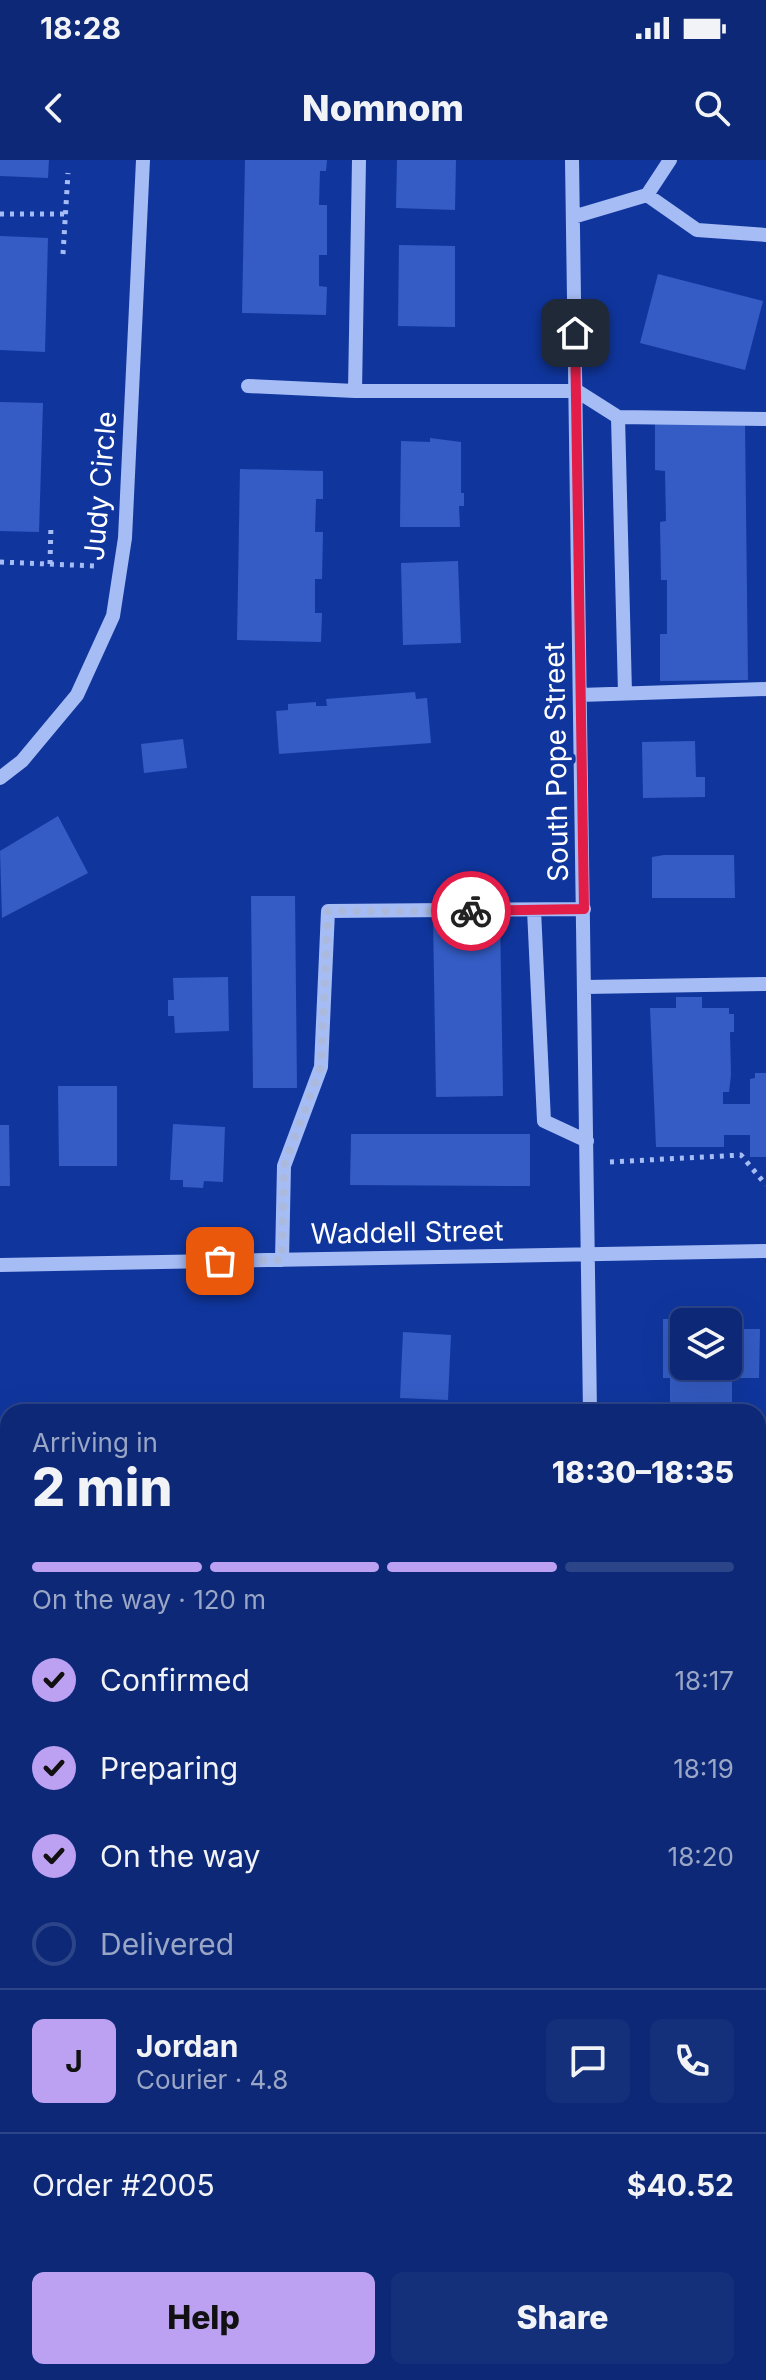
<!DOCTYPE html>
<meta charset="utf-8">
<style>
:root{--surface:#0c2876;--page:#15307b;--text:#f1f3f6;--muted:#9aa6c5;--line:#2c4488;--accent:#bca0f2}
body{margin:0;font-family:Inter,sans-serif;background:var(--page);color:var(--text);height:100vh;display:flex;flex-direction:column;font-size:30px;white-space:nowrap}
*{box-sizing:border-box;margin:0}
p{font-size:26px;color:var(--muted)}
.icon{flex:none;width:44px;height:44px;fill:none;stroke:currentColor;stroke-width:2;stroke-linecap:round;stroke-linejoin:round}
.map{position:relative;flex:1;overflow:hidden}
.sheet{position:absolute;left:0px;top:1244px;width:766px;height:976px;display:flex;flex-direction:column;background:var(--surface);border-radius:24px 24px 0 0;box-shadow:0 8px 32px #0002,0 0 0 2px var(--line)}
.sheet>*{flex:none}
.tools{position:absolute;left:670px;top:1148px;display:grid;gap:16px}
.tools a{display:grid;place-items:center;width:72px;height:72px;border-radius:12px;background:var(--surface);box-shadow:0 8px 32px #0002,0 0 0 2px var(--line);font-size:40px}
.pin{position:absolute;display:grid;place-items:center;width:68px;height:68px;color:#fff;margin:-34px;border-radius:16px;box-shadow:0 4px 12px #0006}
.courier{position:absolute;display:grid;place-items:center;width:80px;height:80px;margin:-40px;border:6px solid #e11d48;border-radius:50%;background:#fff;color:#222;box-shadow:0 2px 10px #0007}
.summary em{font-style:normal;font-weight:800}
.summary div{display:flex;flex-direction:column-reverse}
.summary{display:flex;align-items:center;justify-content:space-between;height:136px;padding:0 32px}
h1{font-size:52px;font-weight:800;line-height:60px}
.bar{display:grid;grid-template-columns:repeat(4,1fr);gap:12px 8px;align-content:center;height:96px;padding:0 32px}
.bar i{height:10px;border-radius:6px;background:var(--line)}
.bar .selected{background:var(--accent)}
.bar p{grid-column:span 4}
.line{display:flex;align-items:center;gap:20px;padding:0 32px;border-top:2px solid var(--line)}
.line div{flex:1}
.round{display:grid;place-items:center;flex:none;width:84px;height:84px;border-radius:12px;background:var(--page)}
ol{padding:0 32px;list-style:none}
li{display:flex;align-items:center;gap:24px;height:88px}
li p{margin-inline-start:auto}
li .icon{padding:8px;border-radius:50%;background:var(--accent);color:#111;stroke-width:4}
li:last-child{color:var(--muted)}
li i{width:44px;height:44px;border:4px solid var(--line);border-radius:50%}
.action{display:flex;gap:16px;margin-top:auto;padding:16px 32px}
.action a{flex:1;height:92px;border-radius:12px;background:var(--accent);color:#111;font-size:32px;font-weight:800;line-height:92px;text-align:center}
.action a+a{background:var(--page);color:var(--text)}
.status{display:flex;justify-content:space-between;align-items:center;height:56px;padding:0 40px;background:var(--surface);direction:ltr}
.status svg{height:22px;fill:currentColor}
header{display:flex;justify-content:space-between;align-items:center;height:104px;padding:0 32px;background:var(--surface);font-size:36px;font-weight:800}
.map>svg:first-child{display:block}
.building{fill:#345cc4}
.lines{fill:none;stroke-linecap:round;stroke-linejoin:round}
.path{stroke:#a6bcf5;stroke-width:5;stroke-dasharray:4 6;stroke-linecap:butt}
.minor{stroke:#a6bcf5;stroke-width:14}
.done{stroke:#abb9dd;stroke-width:8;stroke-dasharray:0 14.4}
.route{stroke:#e11d48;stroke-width:10}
.labels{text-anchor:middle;stroke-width:8;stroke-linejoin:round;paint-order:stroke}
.street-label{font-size:28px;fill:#fff;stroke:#10369e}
</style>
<div class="status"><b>18:28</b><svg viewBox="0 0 49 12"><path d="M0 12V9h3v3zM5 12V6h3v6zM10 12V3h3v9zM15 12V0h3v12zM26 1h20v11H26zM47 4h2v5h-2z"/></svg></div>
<header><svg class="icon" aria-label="back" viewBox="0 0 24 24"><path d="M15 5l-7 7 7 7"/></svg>Nomnom<svg class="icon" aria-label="search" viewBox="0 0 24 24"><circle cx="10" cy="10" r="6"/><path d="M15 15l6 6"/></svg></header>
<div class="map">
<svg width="766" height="2220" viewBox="0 0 766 2220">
<rect width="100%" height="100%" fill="#10369e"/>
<path class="building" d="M0 0H49L48 18 0 16Z
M245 0H327L326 11H320L319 45H327V95H319V126L327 127 326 155 242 153Z
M397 0H456L455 50 396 48Z
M0 76 48 78 45 192 0 190Z
M399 85 455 86V167L398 166Z
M658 114 763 141 745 210 640 183Z
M0 242 43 243 39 372 0 371Z
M745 262 748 520 660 521V474H667V420H661L660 362 666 361 665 311 655 310V263Z
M430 278 461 282V333H464V346H459L460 367H400L401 281 430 282Z
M240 309 323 311V339H316L315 372H323L322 419H315V453H322L321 482 237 480Z
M458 401 461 483 403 485 401 403Z
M415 532 416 539 427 538 431 583 279 594 276 551 288 550V544L316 542V546H327L326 539Z
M183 579 187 608 144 613 141 584Z
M695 581 696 617H705V637L643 638 642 582Z
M58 656 88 713 2 758 0 691Z
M664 695H734L735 738H652V697Z
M251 736H295L297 928H253Z
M500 755 503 936 436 937 433 756Z
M228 817 229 871 175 873 174 856H168V840H174L173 818Z
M676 837H702V848H729V854H734V872H730L731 915 729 932H723V944H750V919L755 918V913H766V997H750V975H724V987H656L650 848H676Z
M58 926H117V1006H59Z
M173 964 225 967 223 1022 204 1021 203 1028 183 1027V1020H170Z
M0 965H9L10 1026H0Z
M351 974H530V1026L350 1025Z
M663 1159H722V1162H684V1206H728V1169H760L759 1218H732V1252H670V1218H663Z
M403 1172 451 1175 448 1240 400 1238Z
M758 1347H766V1408H758Z
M8 1944V2029L0 2030V1945Z
M766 2212V2220H634V2214Z"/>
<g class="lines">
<path class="path" d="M0 54H65
M63 94 68 13
M0 402 95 406
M50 404 51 364
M610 1002 741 995 766 1025"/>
<path class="minor" d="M359 0 355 231H577L618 257 766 259
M572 0 590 1252
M647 35 697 70 766 75
M573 57 647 35 670 0
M248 226 355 231
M618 257 625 533
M580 535 766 529
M0 618 22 601 77 535 113 456 125 378 143 0
M534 750 544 961 587 981
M585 827 766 824
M282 1100 284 1006 321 907 328 751 584 749
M0 1105 766 1091
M758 1808H766
M0 1818H8
M595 2212V2220"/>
</g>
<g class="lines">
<path class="done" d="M220 1101 282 1100 284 1006 321 907 328 751H471"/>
<path class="route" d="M471 751 584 749 575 173"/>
</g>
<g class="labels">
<g class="street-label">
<text transform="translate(100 326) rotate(-85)" y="10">Judy Circle</text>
<text transform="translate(556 602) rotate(-91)" y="10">South Pope Street</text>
<text transform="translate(407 1072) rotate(-1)" y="10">Waddell Street</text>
</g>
</g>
</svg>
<div class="tools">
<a><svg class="icon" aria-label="layers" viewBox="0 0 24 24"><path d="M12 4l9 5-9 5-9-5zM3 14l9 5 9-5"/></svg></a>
</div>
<div class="pin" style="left:220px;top:1101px;background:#ea580c"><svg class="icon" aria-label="bag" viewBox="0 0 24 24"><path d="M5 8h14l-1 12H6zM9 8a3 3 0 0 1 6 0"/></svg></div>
<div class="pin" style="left:575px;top:173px;background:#1f2937"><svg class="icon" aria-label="home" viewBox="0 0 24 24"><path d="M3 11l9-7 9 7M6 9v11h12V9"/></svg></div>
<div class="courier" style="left:471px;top:751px"><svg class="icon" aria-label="bike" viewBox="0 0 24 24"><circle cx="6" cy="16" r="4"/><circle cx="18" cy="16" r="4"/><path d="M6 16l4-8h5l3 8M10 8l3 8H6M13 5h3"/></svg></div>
<section class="sheet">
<div class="summary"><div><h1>2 min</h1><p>Arriving in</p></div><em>18:30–18:35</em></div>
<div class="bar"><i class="selected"></i><i class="selected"></i><i class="selected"></i><i></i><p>On the way · 120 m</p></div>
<ol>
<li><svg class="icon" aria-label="check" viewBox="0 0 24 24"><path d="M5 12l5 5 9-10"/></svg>Confirmed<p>18:17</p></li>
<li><svg class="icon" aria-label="check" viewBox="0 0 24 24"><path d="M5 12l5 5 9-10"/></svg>Preparing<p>18:19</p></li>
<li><svg class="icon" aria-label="check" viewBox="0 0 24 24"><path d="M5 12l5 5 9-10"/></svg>On the way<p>18:20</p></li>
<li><i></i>Delivered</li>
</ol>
<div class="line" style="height:144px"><b class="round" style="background:var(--accent);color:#111">J</b><div><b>Jordan</b><p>Courier · 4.8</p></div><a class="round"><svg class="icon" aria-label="chat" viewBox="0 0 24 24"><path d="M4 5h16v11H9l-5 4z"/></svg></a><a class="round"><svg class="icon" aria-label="phone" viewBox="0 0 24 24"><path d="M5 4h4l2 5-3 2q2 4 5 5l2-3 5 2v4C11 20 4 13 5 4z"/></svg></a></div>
<div class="line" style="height:104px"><div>Order #2005</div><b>$40.52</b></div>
<div class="action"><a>Help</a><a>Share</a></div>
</section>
</div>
